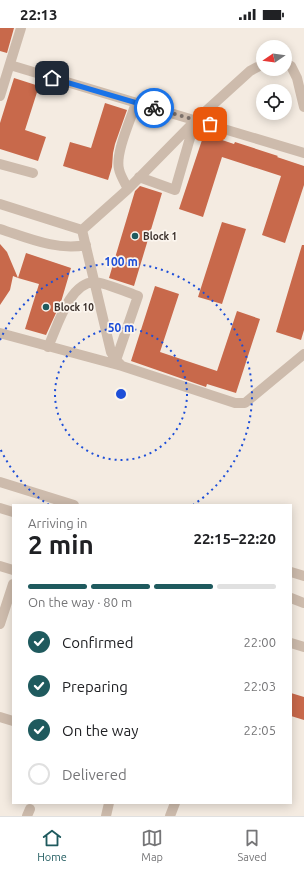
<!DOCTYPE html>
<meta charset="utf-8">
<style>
:root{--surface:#fff;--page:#f6f6f6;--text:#202124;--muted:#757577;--line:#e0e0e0;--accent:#1f5a5e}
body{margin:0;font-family:Ubuntu,sans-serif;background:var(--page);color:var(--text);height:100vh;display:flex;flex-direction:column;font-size:15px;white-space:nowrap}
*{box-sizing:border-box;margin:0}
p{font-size:13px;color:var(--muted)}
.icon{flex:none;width:22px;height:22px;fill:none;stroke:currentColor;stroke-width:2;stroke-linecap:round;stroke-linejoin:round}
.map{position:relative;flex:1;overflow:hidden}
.side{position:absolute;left:12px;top:476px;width:280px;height:300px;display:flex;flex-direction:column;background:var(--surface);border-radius:0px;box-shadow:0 2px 10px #0003}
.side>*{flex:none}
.needle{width:26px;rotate:257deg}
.fabs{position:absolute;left:256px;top:12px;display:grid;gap:8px}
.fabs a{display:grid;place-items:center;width:36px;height:36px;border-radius:50%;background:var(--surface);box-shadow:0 2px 10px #0003;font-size:20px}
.pin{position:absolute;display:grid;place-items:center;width:34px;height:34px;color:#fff;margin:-17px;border-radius:8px;box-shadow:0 2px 6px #0006}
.courier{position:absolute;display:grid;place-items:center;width:40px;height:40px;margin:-20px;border:3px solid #1a73e8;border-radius:50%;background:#fff;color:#222;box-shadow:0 1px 5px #0007}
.overview em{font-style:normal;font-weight:700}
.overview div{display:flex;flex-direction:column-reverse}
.overview{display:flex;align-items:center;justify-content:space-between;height:68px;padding:0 16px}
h1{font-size:26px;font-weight:700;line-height:30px}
.bar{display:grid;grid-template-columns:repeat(4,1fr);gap:6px 4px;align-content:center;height:48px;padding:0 16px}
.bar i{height:5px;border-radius:3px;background:var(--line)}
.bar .on{background:var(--accent)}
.bar p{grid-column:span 4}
ol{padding:0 16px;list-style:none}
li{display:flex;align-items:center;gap:12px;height:44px}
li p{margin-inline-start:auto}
li .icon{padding:4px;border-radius:50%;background:var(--accent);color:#fff;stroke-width:4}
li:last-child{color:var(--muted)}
li i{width:22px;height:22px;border:2px solid var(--line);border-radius:50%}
.status{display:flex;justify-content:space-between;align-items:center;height:28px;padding:0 20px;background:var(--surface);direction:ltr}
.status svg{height:11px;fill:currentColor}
.tab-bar{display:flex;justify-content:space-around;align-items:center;height:56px;border-top:1px solid var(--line);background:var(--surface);font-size:11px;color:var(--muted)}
.tab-bar a{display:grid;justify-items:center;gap:2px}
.tab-bar .on{color:var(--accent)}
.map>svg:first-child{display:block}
.building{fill:#c8694b}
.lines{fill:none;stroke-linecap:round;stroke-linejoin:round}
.minor{stroke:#cdbbac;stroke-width:10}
.done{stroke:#7c716b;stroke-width:4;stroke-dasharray:0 7.2}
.route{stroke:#1a73e8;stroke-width:5}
.ring{fill:none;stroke:#1d4ed8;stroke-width:2;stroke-dasharray:2 4}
.poi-dot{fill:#1f5a5e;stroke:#fbf5ee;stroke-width:1.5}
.labels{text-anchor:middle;stroke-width:3.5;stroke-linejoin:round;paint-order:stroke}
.poi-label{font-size:10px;font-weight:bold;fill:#3b302b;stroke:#fbf5ee;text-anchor:start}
.centre{fill:#1d4ed8;stroke:#fbf5ee;stroke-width:2}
.ring-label{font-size:12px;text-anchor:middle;font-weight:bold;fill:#1d4ed8;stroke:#fbf5ee;stroke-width:3.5;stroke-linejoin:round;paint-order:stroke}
</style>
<div class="status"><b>22:13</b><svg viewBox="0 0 49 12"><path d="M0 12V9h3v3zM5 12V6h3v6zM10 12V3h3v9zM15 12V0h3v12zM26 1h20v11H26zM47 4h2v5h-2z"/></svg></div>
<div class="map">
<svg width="304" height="788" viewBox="0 0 304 788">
<rect width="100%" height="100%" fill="#f4ebe1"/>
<path class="building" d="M0 0H14L7 25 0 23Z
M14 50 39 58 25 102 46 109 38 133 0 121V95Z
M105 75 127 82 115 116 113 125 112 139 108 152 63 138 70 114 91 120Z
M204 106 234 116 235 114 278 128 277 129 304 138V157L285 215 262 207 281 148 222 129 203 189 179 181Z
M140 158 162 165 134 258 109 250 135 163Z
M222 194 246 201 222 276 198 269Z
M0 216 7 224 18 250 13 248 10 262 0 277Z
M302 217H304V302L301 312 276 304Z
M26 225 71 240 61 274 46 307 25 301 39 256 18 250Z
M155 258 179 266 160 324 217 343 237 283 260 291 236 365 207 356 206 359 131 333Z
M291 665 304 669V692L291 688Z"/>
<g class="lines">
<path class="minor" d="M285 36 291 38 297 50 304 79
M10 37 304 125
M0 68 21 0
M0 136 33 145
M139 149 175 162 190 110 188 101
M128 161C125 155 120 147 119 141 115 125 131 91 136 75
M0 176 82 202 111 324 116 332 122 338 235 375H245L304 326
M0 201C28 210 57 223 86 217
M82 202 128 161 196 92 250 43 263 36
M0 305 122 338
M48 319C57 300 69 255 94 254 101 253 129 265 138 268L116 332
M0 454 74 477
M0 480 13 484
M0 538 13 542
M291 544 304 548
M291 570 304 575
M0 596 13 556
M291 615 304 619
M0 689 13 693
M27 788 30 781
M106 788 109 775
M170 788 175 775"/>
</g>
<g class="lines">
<path class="done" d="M154 80 210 96"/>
<path class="route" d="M52 50 154 80"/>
</g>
<g class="ring">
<circle cx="121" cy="366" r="66"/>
<path d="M49 477A132 132 0 0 1 0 420M0 312A132 132 0 1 1 193 477"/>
</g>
<g class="poi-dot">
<circle cx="135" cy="208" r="4"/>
<circle cx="46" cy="279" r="4"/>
</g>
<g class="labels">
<g class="poi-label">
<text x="143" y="212">Block 1</text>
<text x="54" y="283">Block 10</text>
</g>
</g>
<circle cx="121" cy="366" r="6" class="centre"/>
<g class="ring-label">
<text x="121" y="238">100 m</text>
<text x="121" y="304">50 m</text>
</g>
</svg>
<div class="fabs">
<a><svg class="needle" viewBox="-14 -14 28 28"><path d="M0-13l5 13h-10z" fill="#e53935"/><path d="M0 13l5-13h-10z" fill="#757577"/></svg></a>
<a><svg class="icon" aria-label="locate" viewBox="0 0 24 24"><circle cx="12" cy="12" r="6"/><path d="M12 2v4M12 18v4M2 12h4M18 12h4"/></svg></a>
</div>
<div class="pin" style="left:210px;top:96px;background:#ea580c"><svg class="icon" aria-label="bag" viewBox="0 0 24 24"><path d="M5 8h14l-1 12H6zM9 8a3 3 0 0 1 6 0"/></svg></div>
<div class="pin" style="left:52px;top:50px;background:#1f2937"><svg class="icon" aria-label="home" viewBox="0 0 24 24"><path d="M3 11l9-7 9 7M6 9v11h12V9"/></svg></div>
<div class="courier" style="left:154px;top:80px"><svg class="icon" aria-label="bike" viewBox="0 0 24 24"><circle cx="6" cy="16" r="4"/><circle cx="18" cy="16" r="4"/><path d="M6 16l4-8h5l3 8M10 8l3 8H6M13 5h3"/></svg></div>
<section class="side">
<div class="overview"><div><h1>2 min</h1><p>Arriving in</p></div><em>22:15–22:20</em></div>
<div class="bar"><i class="on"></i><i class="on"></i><i class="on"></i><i></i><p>On the way · 80 m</p></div>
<ol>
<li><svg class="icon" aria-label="check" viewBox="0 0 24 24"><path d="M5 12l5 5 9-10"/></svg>Confirmed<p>22:00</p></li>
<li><svg class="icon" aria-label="check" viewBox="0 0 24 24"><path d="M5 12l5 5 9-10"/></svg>Preparing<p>22:03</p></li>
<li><svg class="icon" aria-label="check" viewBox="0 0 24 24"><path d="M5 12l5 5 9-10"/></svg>On the way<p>22:05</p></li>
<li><i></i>Delivered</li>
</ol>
</section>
</div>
<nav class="tab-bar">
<a class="on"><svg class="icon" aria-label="home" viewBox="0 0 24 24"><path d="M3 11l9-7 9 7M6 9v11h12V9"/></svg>Home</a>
<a><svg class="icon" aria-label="map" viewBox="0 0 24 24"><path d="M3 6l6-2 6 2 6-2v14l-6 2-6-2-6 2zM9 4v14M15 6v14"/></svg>Map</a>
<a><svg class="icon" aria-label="saved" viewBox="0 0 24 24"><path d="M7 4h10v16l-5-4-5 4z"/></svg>Saved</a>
</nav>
